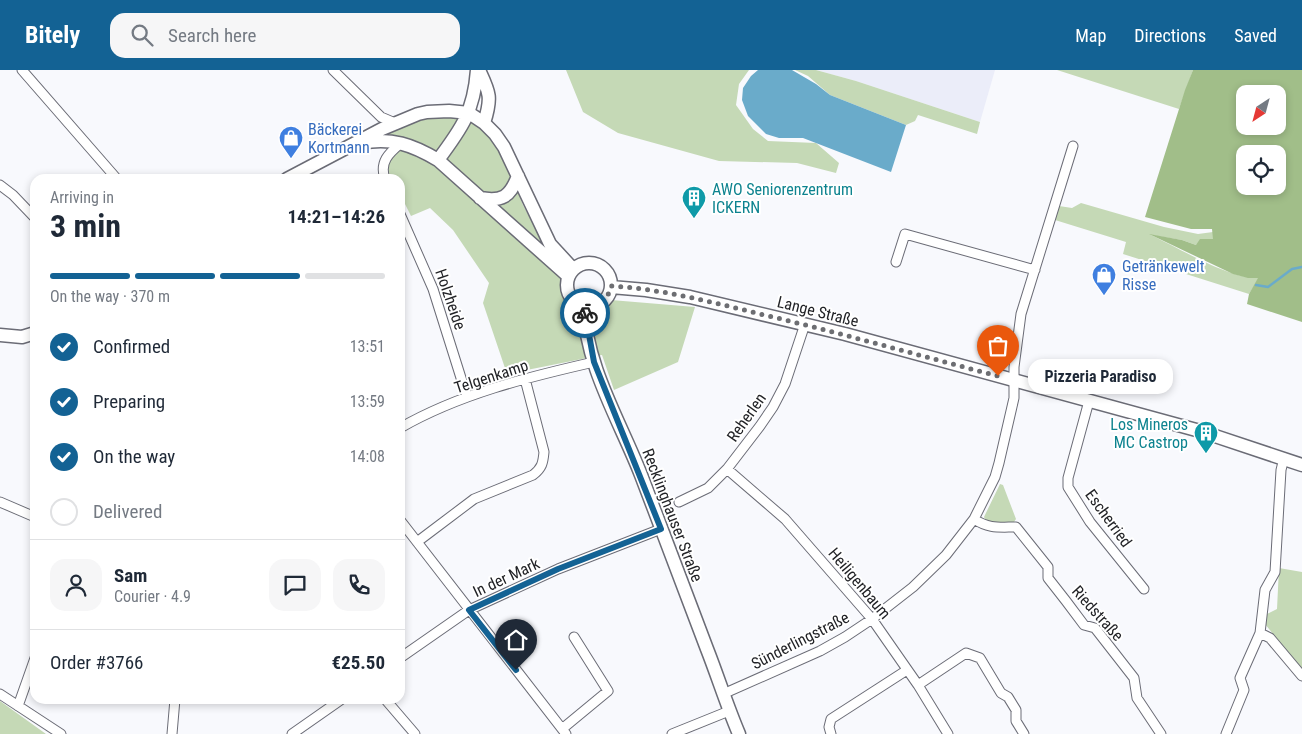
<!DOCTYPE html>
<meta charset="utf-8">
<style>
:root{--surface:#fff;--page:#f6f6f7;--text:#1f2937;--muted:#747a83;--line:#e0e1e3;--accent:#136294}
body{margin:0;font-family:"Roboto Condensed",sans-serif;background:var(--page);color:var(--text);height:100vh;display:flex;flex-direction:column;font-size:19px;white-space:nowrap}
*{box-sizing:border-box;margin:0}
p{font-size:16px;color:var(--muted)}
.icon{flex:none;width:28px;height:28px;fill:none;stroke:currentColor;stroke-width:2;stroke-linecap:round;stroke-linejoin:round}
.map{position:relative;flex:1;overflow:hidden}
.details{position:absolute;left:30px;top:104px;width:375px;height:530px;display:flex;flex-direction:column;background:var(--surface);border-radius:15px;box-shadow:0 2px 8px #0003}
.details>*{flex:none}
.needle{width:32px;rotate:216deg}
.buttons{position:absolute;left:1236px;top:15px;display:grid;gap:10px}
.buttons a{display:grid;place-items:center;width:50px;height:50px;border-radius:10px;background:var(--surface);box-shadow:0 2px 8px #0003;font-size:25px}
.pin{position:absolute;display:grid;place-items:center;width:42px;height:42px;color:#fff;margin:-51px -21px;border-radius:50% 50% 50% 0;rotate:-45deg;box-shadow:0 0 5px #0007}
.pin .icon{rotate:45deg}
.courier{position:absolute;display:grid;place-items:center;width:50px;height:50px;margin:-25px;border:4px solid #136294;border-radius:50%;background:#fff;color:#222;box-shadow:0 1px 6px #0007}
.bubble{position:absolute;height:35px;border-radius:15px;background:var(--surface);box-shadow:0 2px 8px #0003;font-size:16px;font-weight:700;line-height:35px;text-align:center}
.headline em{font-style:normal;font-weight:700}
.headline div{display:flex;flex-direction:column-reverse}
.headline{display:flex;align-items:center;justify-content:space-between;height:85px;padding:0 20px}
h1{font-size:32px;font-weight:700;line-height:38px}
.bar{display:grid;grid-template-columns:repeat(4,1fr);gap:8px 5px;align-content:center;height:60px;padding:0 20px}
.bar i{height:6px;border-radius:4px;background:var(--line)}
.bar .active{background:var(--accent)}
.bar p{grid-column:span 4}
.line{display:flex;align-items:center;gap:12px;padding:0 20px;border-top:1px solid var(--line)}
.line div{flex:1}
.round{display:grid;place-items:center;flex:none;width:52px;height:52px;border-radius:15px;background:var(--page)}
ol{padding:0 20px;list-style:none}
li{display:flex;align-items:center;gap:15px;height:55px}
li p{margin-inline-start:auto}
li .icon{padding:5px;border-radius:50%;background:var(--accent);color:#fff;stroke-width:4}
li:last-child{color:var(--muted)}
li i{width:28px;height:28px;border:2px solid var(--line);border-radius:50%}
header{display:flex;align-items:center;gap:30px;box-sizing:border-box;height:70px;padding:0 25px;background:var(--accent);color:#fff}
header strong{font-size:24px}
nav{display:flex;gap:28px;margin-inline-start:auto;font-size:18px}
.search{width:350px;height:45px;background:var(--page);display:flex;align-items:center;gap:12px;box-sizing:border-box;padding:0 18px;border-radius:15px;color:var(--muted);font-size:19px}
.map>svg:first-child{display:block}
.built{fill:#ebedf9}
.green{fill:#c5d9b6}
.forest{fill:#a1be89;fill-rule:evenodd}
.water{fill:#6aabca}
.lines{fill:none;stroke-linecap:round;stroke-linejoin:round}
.stream{stroke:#6aabca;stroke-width:2.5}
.street-casing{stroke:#6b6c76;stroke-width:11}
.secondary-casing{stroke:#6b6c76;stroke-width:15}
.street{stroke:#fff;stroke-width:9}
.secondary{stroke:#fff;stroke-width:12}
.done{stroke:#6d6e72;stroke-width:5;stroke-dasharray:0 9}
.route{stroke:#136294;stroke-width:6}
.labels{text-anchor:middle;stroke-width:4;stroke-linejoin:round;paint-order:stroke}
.shop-label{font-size:16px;fill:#366cbe;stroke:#fff;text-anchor:start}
.culture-label{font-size:16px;fill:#0d838f;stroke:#fff;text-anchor:start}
.street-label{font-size:16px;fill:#222327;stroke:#fff}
</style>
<header>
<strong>Bitely</strong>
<div class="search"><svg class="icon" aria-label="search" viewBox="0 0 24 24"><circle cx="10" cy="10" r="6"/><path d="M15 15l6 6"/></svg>Search here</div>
<nav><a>Map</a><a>Directions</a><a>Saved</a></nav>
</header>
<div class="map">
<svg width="1302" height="664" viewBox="0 0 1302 664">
<rect width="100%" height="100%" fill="#f8f9fd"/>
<path class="built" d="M816 0H995L980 52 856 11Z"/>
<path class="green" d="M566 0H749L739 14 736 35 753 59 768 71 816 73 839 93 836 103 797 93 719 91 618 63 583 42Z
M795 0H816L856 11 980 52 977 64 918 45 915 51 906 55 830 25 808 6Z
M1057 0H1193L1179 39Z
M432 46H455L479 56 491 65 505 92 523 135 561 208 562 217 572 237 598 241 611 230 695 237 678 292 614 320 602 285 507 304 483 233 489 213 453 160 430 138 411 146 400 124V109H392L388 101V93L394 85 389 61Z
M1081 133 1164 157 1198 164 1213 162V169L1196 175 1182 170 1151 165C1179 178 1229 209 1259 208L1249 224 1123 184 1126 172 1055 150 1059 136 1072 138Z
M1000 414 1003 415 1016 449 1014 452 990 453 986 451 984 447Z
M1279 498 1302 502V600L1265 554V545L1277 539Z
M0 631 46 664H0Z"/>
<path class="forest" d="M1193 0H1302V252L1247 234 1249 224 1258 208H1248L1233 204 1149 164 1182 170 1196 175 1200 169H1213L1212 159H1191L1145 147 1185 20ZM1245 24H1278V56H1245ZM1245 84H1278V116H1245Z"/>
<path class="water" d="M758 0H792L816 14 830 25 906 55 891 102 803 68H779L766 64 748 46 742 30 743 18 751 6Z"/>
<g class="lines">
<path class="stream" d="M1256 215 1268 217 1292 199 1302 197"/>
<defs>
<path id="street" d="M22 0 117 109
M333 0 381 47 395 53
M385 109C379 92 389 83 401 73
M0 115 13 125 35 148
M400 144 433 219 467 327
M896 192 905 164 1035 200
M1089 331 1068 408V417L1090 452 1144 519
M400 358C459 324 528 307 594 292
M727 399 785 449 872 549 918 615 948 664
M0 432 35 447
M679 432 708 418 727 399 760 356 773 337 785 314 805 254
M974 449C989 459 999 457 1016 457L1048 497V508L1066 531 1084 555 1095 558 1134 608 1137 628 1161 664
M400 450 566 664
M417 472 474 429 533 405C542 398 543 393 544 382L525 309
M1260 563 1270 568 1302 606
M400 588 469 540 558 499 661 459
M918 615 966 583 980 588 1001 623 1008 627 1016 640V651L1024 664
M0 624 61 664
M723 624 820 581 845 567 872 549 913 517 946 485 974 449 995 407 999 393 1014 328V297L1021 244 1073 76
M385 629 415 664
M18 636 35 588
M562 659 608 621 574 567
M172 664 175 629
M292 664 342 629
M672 664 729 641
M831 664 829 657 831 649 907 600
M1226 664 1244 620 1240 608 1260 563 1265 520 1275 502 1281 400 1284 388"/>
<path id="secondary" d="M479 0C490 23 492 28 484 53
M362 73C391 67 413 75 438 90L568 206
M438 90C462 58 474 41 477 0
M287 109 382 59 418 44 427 42 449 41 469 43 484 53 495 64 504 77 550 174 573 199
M480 128C502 132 510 127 518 106
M567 215a22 22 0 1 1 44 0a22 22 0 1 1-44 0Z
M611 217 646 220 690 227 845 264 1200 361 1302 395
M584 236C585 295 620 351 641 405 663 463 685 520 707 579 718 607 727 636 739 664
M0 265 22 267 35 263"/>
</defs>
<use href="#street" class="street-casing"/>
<use href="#secondary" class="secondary-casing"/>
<use href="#street" class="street"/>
<use href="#secondary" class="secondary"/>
</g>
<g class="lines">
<path class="done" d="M585 243 584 236C599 237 608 230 611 216 660 219 708 231 756 243 837 262 917 285 998 306"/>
<path class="route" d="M516 600 469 540 558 499 661 459 594 292 585 243"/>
</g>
<defs>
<symbol id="shop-pin" viewBox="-11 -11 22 30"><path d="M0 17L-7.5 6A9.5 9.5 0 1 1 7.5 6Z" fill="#3f7fe0" stroke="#fff"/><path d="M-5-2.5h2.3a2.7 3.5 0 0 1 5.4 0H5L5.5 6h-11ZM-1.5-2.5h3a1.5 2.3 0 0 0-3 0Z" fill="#fff"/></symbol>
<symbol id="building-pin" viewBox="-11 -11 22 30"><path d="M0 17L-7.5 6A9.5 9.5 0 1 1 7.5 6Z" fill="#0f9aa8" stroke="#fff"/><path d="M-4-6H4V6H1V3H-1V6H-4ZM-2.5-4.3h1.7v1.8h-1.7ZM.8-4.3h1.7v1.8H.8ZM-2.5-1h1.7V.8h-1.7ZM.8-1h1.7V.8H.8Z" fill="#fff"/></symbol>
</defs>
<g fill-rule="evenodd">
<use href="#shop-pin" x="277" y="54" width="28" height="38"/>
<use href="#building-pin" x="680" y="114" width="28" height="38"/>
<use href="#shop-pin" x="1090" y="191" width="28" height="38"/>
<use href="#building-pin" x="1192" y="349" width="28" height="38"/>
</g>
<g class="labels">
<g class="shop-label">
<text x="308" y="65">Bäckerei<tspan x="308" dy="18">Kortmann</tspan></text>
<text x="1122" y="202">Getränkewelt<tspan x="1122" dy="18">Risse</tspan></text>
</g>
<g class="culture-label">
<text x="712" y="125">AWO Seniorenzentrum<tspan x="712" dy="18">ICKERN</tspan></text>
<text x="1188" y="360" text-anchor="end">Los Mineros<tspan x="1188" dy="18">MC Castrop</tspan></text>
</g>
<g class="street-label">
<text transform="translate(451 229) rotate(71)" y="6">Holzheide</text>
<text transform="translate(818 241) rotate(14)" y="6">Lange Straße</text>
<text transform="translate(491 306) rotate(-18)" y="6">Telgenkamp</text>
<text transform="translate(746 347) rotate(-55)" y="6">Reherlen</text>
<text transform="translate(673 445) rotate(69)" y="6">Recklinghauser Straße</text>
<text transform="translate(1109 448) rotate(54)" y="6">Escherried</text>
<text transform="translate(506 507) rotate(-25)" y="6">In der Mark</text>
<text transform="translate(860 513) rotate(50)" y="6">Heiligenbaum</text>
<text transform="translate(1098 543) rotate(48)" y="6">Riedstraße</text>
<text transform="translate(800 570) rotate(-27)" y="6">Sünderlingstraße</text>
</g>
</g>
</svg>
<div class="buttons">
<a><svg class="needle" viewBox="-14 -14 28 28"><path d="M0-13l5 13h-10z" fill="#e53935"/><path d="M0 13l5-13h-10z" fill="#747a83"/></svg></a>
<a><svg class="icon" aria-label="locate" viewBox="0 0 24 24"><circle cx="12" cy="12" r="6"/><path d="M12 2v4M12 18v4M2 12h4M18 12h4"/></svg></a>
</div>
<div class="pin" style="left:998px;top:306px;background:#ea580c"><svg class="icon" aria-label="bag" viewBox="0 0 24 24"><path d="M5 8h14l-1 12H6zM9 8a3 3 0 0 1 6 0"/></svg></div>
<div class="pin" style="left:516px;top:600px;background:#1f2937"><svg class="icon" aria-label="home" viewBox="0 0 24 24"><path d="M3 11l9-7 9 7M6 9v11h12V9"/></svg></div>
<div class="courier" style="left:585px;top:243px"><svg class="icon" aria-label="bike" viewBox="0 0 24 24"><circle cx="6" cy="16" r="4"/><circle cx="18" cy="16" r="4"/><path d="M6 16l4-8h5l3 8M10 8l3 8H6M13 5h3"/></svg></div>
<div class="bubble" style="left:1028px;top:289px;width:145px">Pizzeria Paradiso</div>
<section class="details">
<div class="headline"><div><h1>3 min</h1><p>Arriving in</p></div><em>14:21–14:26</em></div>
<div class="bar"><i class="active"></i><i class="active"></i><i class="active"></i><i></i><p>On the way · 370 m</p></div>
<ol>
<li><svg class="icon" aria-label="check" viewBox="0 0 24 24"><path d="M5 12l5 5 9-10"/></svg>Confirmed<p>13:51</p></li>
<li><svg class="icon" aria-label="check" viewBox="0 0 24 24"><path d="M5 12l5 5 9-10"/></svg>Preparing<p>13:59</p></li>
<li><svg class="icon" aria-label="check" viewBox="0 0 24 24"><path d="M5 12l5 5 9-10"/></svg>On the way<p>14:08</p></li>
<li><i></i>Delivered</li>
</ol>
<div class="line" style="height:90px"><a class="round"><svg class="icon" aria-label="person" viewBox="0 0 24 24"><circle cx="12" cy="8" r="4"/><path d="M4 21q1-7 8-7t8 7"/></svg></a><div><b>Sam</b><p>Courier · 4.9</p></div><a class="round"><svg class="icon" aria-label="chat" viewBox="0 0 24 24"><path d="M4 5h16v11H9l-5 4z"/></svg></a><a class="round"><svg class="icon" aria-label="phone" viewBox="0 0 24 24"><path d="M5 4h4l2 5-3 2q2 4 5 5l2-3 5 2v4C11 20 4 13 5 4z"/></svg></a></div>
<div class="line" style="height:65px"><div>Order #3766</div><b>€25.50</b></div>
</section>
</div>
